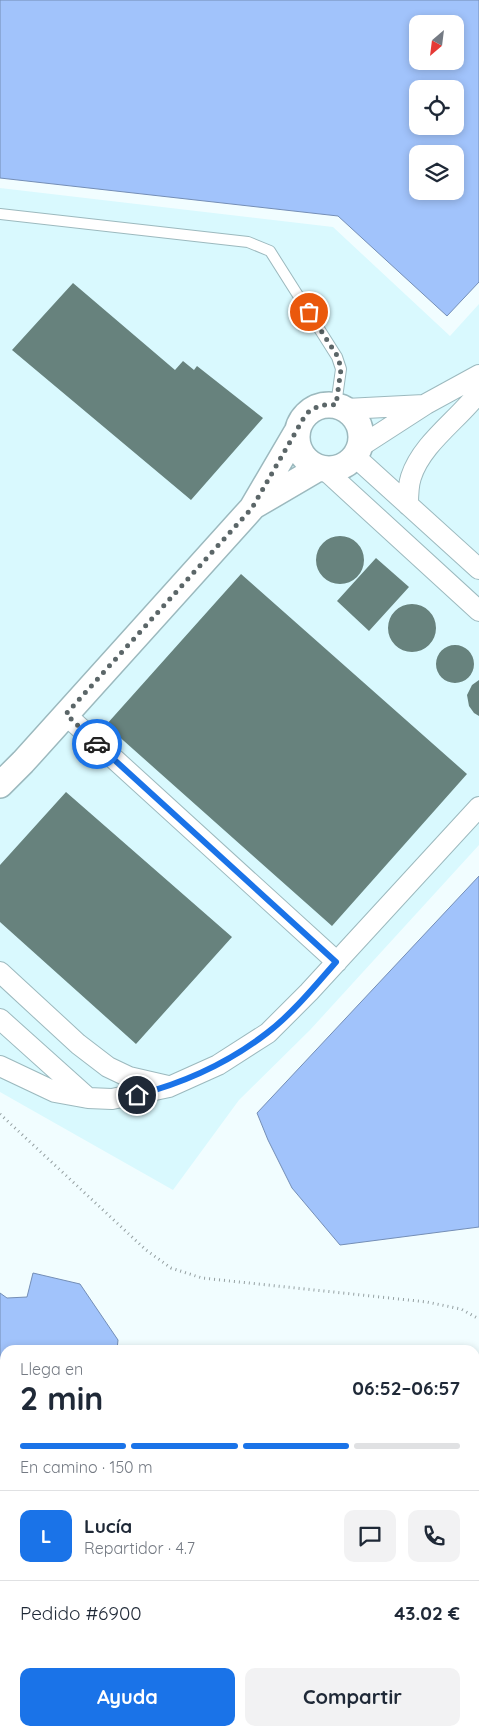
<!DOCTYPE html>
<html lang="es">
<meta charset="utf-8">
<style>
:root{--surface:#fff;--page:#f2f2f3;--text:#1f2937;--muted:#747a83;--line:#e0e1e3;--accent:#1a73e8}
body{margin:0;font-family:Quicksand,sans-serif;background:var(--page);color:var(--text);height:100vh;display:flex;flex-direction:column;font-size:19px;white-space:nowrap}
*{box-sizing:border-box;margin:0}
p{font-size:16px;color:var(--muted)}
.icon{flex:none;width:28px;height:28px;fill:none;stroke:currentColor;stroke-width:2;stroke-linecap:round;stroke-linejoin:round}
.map{position:relative;flex:1;overflow:hidden}
.drawer{position:absolute;left:0px;top:1345px;width:480px;height:391px;display:flex;flex-direction:column;background:var(--surface);border-radius:15px 15px 0 0;box-shadow:0 2px 8px #0003}
.drawer>*{flex:none}
.needle{width:32px;rotate:208deg}
.fabs{position:absolute;left:409px;top:15px;display:grid;gap:10px}
.fabs a{display:grid;place-items:center;width:55px;height:55px;border-radius:10px;background:var(--surface);box-shadow:0 2px 8px #0003;font-size:25px}
.pin{position:absolute;display:grid;place-items:center;width:42px;height:42px;color:#fff;margin:-21px;border:2px solid #fff;border-radius:50%;box-shadow:0 1px 5px #0007}
.courier{position:absolute;display:grid;place-items:center;width:50px;height:50px;margin:-25px;border:4px solid #1a73e8;border-radius:50%;background:#fff;color:#222;box-shadow:0 1px 6px #0007}
.head em{font-style:normal;font-weight:800}
.head div{display:flex;flex-direction:column-reverse}
.head{display:flex;align-items:center;justify-content:space-between;height:85px;padding:0 20px}
h1{font-size:32px;font-weight:800;line-height:38px}
.bar{display:grid;grid-template-columns:repeat(4,1fr);gap:8px 5px;align-content:center;height:60px;padding:0 20px}
.bar i{height:6px;border-radius:4px;background:var(--line)}
.bar .active{background:var(--accent)}
.bar p{grid-column:span 4}
.line{display:flex;align-items:center;gap:12px;padding:0 20px;border-top:1px solid var(--line)}
.line div{flex:1}
.round{display:grid;place-items:center;flex:none;width:52px;height:52px;border-radius:10px;background:var(--page)}
.action{display:flex;gap:10px;margin-top:auto;padding:10px 20px}
.action a{flex:1;height:58px;border-radius:10px;background:var(--accent);color:#fff;font-size:20px;font-weight:800;line-height:58px;text-align:center}
.action a+a{background:var(--page);color:var(--text)}
.map>svg:first-child{display:block}
.built{fill:#d9f9fe}
.water{fill:#a1c3fb;stroke:#748eb6;fill-rule:evenodd}
.building{fill:#67827d}
.lines{fill:none;stroke-linecap:round;stroke-linejoin:round}
.service-casing{stroke:#9cb9be;stroke-width:12}
.minor-casing{stroke:#9cb9be;stroke-width:22}
.tertiary-casing{stroke:#9cb9be;stroke-width:28}
.path{stroke:#95a0a2;stroke-width:3;stroke-dasharray:1 4;stroke-linecap:butt}
.service{stroke:#fff;stroke-width:10}
.minor{stroke:#fff;stroke-width:20}
.tertiary{stroke:#fff;stroke-width:25}
.done{stroke:#5b6668;stroke-width:5;stroke-dasharray:0 9}
.route{stroke:#1a73e8;stroke-width:6}
</style>
<div class="map">
<svg width="479" height="1736" viewBox="0 0 479 1736">
<rect width="100%" height="100%" fill="#f1fdff"/>
<path class="built" d="M0 188 333 227 450 336 479 304V845L310 1030 239 1100 173 1190 0 1092Z"/>
<path class="water" d="M0 0H479V282L447 316 338 216 0 178ZM418 24H455V61H418ZM418 89H455V126H418ZM418 154H455V191H418Z
M479 876V1227L340 1245 292 1188 268 1140 257 1113Z
M33 1273 80 1284 118 1340 117 1350H5V1583L0 1602V1293L7 1298 27 1297Z
M0 1640H5V1731H171L178 1736H0Z"/>
<path class="building" d="M73 283 175 370 183 361 194 370 197 366 263 418 191 500 12 350Z
M316 560a24 24 0 1 1 48 0a24 24 0 1 1-48 0Z
M376 558 409 587 369 631 337 601Z
M241 574 467 774 332 926 106 725Z
M388 628a24 24 0 1 1 48 0a24 24 0 1 1-48 0Z
M436 664a19 19 0 1 1 38 0a19 19 0 1 1-38 0Z
M479 680V716L474 713 469 706 467 695 472 685Z
M66 792 232 937 136 1044 0 922V865Z"/>
<g class="lines">
<defs>
<path id="service" d="M0 214 248 242 270 251 337 357 341 369 336 405"/>
<path id="minor" d="M346 409 424 405
M361 446 426 404 479 375
M356 455 362 463 479 569
M324 469 479 611
M408 505C408 496 408 486 411 477 422 443 458 420 479 392
M66 715 337 962
M0 972 78 1044 108 1067 129 1077 168 1086
M0 1019 88 1098
M0 1066 55 1092 88 1098 112 1099 169 1087 218 1065 268 1033 309 992 479 807"/>
<path id="tertiary" d="M297 437a32 32 0 1 1 64 0a32 32 0 1 1-64 0Z
M254 506 319 468
M0 785 23 762 252 508 296 433"/>
</defs>
<use href="#service" class="service-casing"/>
<use href="#minor" class="minor-casing"/>
<use href="#tertiary" class="tertiary-casing"/>
<path class="path" d="M0 1114 146 1250 171 1268 202 1278 427 1302 461 1309 479 1319"/>
<use href="#service" class="service"/>
<use href="#minor" class="minor"/>
<use href="#tertiary" class="tertiary"/>
</g>
<g class="lines">
<path class="done" d="M97 744 66 714 252 508 306 414C316 406 323 404 336 405L341 369 338 357 309 312"/>
<path class="route" d="M97 744 336 962C315 986 292 1014 267 1033 228 1063 184 1083 137 1095"/>
</g>
</svg>
<div class="fabs">
<a><svg class="needle" viewBox="-14 -14 28 28"><path d="M0-13l5 13h-10z" fill="#e53935"/><path d="M0 13l5-13h-10z" fill="#747a83"/></svg></a>
<a><svg class="icon" aria-label="locate" viewBox="0 0 24 24"><circle cx="12" cy="12" r="6"/><path d="M12 2v4M12 18v4M2 12h4M18 12h4"/></svg></a>
<a><svg class="icon" aria-label="layers" viewBox="0 0 24 24"><path d="M12 4l9 5-9 5-9-5zM3 14l9 5 9-5"/></svg></a>
</div>
<div class="pin" style="left:309px;top:312px;background:#ea580c"><svg class="icon" aria-label="bag" viewBox="0 0 24 24"><path d="M5 8h14l-1 12H6zM9 8a3 3 0 0 1 6 0"/></svg></div>
<div class="pin" style="left:137px;top:1095px;background:#1f2937"><svg class="icon" aria-label="home" viewBox="0 0 24 24"><path d="M3 11l9-7 9 7M6 9v11h12V9"/></svg></div>
<div class="courier" style="left:97px;top:744px"><svg class="icon" aria-label="car" viewBox="0 0 24 24"><path d="M5 17H2v-5l4-1 3-4h7l3 4 3 1v5h-3M9 17h6M6 11h13"/><circle cx="7" cy="17" r="2"/><circle cx="17" cy="17" r="2"/></svg></div>
<section class="drawer">
<div class="head"><div><h1>2 min</h1><p>Llega en</p></div><em>06:52–06:57</em></div>
<div class="bar"><i class="active"></i><i class="active"></i><i class="active"></i><i></i><p>En camino · 150 m</p></div>
<div class="line" style="height:90px"><b class="round" style="background:var(--accent);color:#fff">L</b><div><b>Lucía</b><p>Repartidor · 4.7</p></div><a class="round"><svg class="icon" aria-label="chat" viewBox="0 0 24 24"><path d="M4 5h16v11H9l-5 4z"/></svg></a><a class="round"><svg class="icon" aria-label="phone" viewBox="0 0 24 24"><path d="M5 4h4l2 5-3 2q2 4 5 5l2-3 5 2v4C11 20 4 13 5 4z"/></svg></a></div>
<div class="line" style="height:65px"><div>Pedido #6900</div><b>43.02 €</b></div>
<div class="action"><a>Ayuda</a><a>Compartir</a></div>
</section>
</div>
